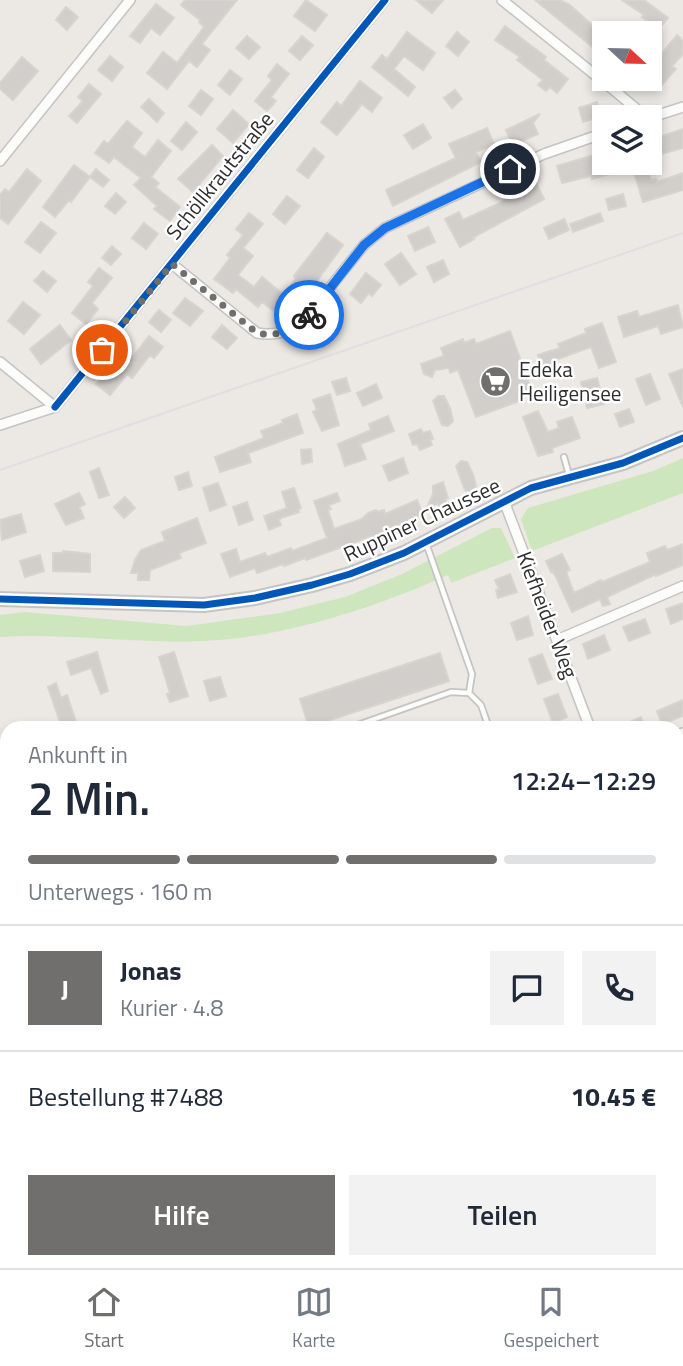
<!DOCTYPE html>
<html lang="de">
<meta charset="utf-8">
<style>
:root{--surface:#fff;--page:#f2f2f3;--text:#1f2937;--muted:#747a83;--line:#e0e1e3;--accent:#706f6e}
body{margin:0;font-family:"Titillium Web",sans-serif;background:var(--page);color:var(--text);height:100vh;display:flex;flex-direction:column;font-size:26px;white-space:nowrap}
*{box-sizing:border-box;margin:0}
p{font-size:23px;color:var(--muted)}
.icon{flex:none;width:38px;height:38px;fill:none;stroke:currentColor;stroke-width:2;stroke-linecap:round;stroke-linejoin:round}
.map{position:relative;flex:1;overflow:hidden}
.drawer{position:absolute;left:0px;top:721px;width:684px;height:548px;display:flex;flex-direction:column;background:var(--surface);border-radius:21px 21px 0 0;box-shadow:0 4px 10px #0003}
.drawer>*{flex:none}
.needle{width:46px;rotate:112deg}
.fabs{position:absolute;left:592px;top:21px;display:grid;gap:14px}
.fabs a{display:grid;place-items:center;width:70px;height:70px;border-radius:0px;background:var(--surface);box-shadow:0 4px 10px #0003;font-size:35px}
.pin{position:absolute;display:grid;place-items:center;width:60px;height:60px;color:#fff;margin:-30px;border:4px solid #fff;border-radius:50%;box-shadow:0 2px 7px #0007}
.courier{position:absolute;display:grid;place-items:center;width:70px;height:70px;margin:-35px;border:5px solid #1a73e8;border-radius:50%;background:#fff;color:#222;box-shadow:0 2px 9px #0007}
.summary em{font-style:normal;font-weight:600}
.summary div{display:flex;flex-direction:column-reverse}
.summary{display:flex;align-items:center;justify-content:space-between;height:119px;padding:0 28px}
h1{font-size:46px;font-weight:600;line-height:52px}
.bar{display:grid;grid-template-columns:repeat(4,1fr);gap:10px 7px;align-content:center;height:84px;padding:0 28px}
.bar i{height:9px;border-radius:5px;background:var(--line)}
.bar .on{background:var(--accent)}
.bar p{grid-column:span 4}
.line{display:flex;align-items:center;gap:18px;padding:0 28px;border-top:2px solid var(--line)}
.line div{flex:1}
.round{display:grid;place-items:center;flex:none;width:74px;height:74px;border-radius:0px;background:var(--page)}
.primary-button{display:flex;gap:14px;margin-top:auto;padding:14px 28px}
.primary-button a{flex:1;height:80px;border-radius:0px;background:var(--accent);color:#fff;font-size:28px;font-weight:600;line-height:80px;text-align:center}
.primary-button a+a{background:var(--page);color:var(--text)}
.menu{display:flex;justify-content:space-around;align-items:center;height:98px;border-top:2px solid var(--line);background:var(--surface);font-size:19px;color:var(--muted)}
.menu a{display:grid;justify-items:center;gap:4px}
.menu .on{color:var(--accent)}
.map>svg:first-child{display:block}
.green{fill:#cee6be}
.building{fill:#d1cecb;stroke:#d7d4d0;stroke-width:2}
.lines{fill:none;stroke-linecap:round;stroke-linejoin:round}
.service-casing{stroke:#c5c4c5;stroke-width:8}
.minor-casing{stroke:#c5c4c5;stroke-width:12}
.secondary-casing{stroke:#c5c4c5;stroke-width:16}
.service{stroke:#fcfcfb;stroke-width:4.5}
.minor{stroke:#fcfcfb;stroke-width:9}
.secondary{stroke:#fcfcfb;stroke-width:12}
.tram{stroke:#dfdfe1;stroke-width:2}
.cycleway-casing{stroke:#fff;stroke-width:11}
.cycleway{stroke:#0057b8;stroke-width:7}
.done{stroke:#706f6e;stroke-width:7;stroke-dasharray:0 12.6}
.route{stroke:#1a73e8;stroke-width:9}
.labels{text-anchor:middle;stroke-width:5;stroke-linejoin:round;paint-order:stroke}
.street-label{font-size:21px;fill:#2e2e2e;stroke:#fff}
.poi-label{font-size:21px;fill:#2e2e2e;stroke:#fff;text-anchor:start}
</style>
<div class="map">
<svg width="683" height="1268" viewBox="0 0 683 1268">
<rect width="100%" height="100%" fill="#ece8e4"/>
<path class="green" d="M683 458V493L532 551 521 519 528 508 653 471Z
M492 528H501L515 558 451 583 448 575C374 608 283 638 202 641 135 644 67 633 0 637V615L24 612 187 626 280 613 345 597 402 574Z
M7 895V1262H157V1264L143 1268H0V898Z"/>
<path class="building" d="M185 0H237L202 44 210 50 197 67 189 61 167 89 147 73 163 52 177 63 204 27 199 22 200 20 181 5Z
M306 0 327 15 315 31 294 16Z
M416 0H443L432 13Z
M535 0H560L570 5 591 24 605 33 604 38 595 49Z
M622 0H644L668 18 659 29 642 17 644 15Z
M156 4 174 18 160 35 151 28 140 43 130 36Z
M66 7 78 17 67 30 56 20Z
M505 26 546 57 544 60 568 79 557 93 550 87 546 91 538 85 543 80 517 60 520 57 495 40Z
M407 32 435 53 423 70 404 56 394 69 415 87 408 96 372 67 382 55 387 59Z
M457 32 469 42 458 56 446 46Z
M677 35 683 41V54L672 66 676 69 660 87 649 78V69Z
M247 36 260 47 249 59 236 48Z
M302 36 313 45 300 60 289 51Z
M110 56 123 67 112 81 98 70Z
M22 57 38 71 13 100 0 89V83Z
M277 64 289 74 271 97 276 101 267 111 255 101 272 80 268 76Z
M230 70 242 79 230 95 218 85Z
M360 81 382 98 372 112 362 104 337 135 321 122 337 102 341 106Z
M89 84 101 94 77 123 69 116 83 101 78 97Z
M201 90 213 99 201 115 189 106Z
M455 90 462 99 452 108 444 98Z
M149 99 164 113 157 122 141 107Z
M597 102 601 116 583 122 579 108Z
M233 110 249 124 233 143 217 129Z
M540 114 533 123 538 134 513 145 506 130Z
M127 121 142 133 132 147 145 157 158 140 171 151 151 177 159 183 155 187 180 207 170 221 154 209 157 206 134 185 141 178 114 157 109 163 95 153 104 141 108 144Z
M186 122 197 132 182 150 171 141Z
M423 124 431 138 413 149 404 135Z
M487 128 494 144 476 152 481 162 393 206 386 190 456 158 449 144Z
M683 129V148L657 155 654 147 658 146 656 138Z
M212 145 223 156 193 192 178 179Z
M314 148 324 157 308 178 297 170Z
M604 152V163H656L647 167 651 180 656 179 657 182 683 173V190L643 202 634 172 631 173 629 168 592 179 591 176 562 183 557 166Z
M74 165 90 177 71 202 69 200 55 217 43 207Z
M27 169 41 181 8 224 0 218V195L5 189 9 192Z
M96 169 109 180 103 187 90 177Z
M533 177 544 199 472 238 474 239 460 247 445 219 459 212 463 220 498 204 520 190 517 184Z
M116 193 126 202 115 214 105 206Z
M623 194 626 206 609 210 606 199Z
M287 196 300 206 285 224 273 214Z
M249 213 263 224 243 248 253 256 238 275 254 287 262 277 284 295 296 278 294 276 327 233 343 245 311 289 307 286 283 318 262 302 258 307 236 289 233 293 214 279 230 258 227 255 243 235 236 229Z
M600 213 603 221 573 232 570 224Z
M564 219 569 230 549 239 544 228Z
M41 222 56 233 40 253 25 242Z
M144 223 158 234 146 249 132 238Z
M428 227 435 242 415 251 408 236Z
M112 246 121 254 111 265 102 258Z
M401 253 416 274 400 285 385 264Z
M443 260 449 274 434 282 427 267Z
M99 268 112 278 92 303 98 309 86 324 72 313 93 286 88 282Z
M43 271 56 281 47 292 34 281Z
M366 273 381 285 372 296 369 293 361 303 350 294Z
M185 298 203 311 190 326 173 313Z
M23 302 40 315 24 334 8 321Z
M678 305 683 327 661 334 658 326 624 337 618 317 637 311 639 317Z
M159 310 171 320 161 332 149 322Z
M602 323 616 362 599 368 591 347 555 360 558 372 544 376 538 355 560 348 558 344 586 333 585 329Z
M60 325 71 340 41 364 30 349Z
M222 325 237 338 227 349 212 337Z
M510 331 532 391 521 395 522 400 476 417 458 370 450 373 449 368 435 370 432 377 424 374 421 364 444 356 441 348 463 339 464 343 474 339 476 344Z
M149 336 163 347 154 358 150 355 132 378 127 374 110 395 96 384 108 370 113 375 129 355 132 358Z
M683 369V407L669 374Z
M650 374 660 399 646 405 636 379Z
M346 378 350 391 337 395 332 382Z
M597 378 604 404 587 408 581 382Z
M376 384 382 398 363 406 357 393Z
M330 394 339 425 322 431 313 412 317 410 313 400Z
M438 396H444L450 408 453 421 448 426 442 425 433 401Z
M629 409 634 422 620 427 615 414Z
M538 411 548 432 559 428 557 422 572 417 580 438 552 448 553 452 538 456 523 417Z
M297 414 303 433 248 453 251 462 220 472 215 457 264 438 261 431 283 423 282 420Z
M388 416 394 431 360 444 366 459 345 466 338 444 371 430 369 424Z
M421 429 423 433 430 431 433 439 430 440 432 445 420 450 417 444 413 445 409 434Z
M311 449 312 462 302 464 301 450Z
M403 458 408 473 389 481 383 466Z
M461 461 467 462 473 474 476 486 472 491 465 490 456 466Z
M99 468 109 495 99 498 90 472Z
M188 472 192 486 179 490 175 477Z
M443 482 448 498 445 499 447 504 439 507 438 503 426 510 433 494V486Z
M218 483 226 505 210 511 203 488Z
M294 488 301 508 298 509 299 512 281 518 279 520 281 525 269 530 264 516 287 508 282 492Z
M79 493 85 504 79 507 84 518 66 525 55 504Z
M337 493 340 501 329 505 331 509 328 510 334 529 362 519 368 513 376 510 377 512 384 510 385 514 417 500 423 515 390 528 382 535 372 536 306 560 305 558 284 566 283 564 257 573 255 568 230 577 221 554 236 549 240 562 265 553 267 557 291 548 292 551 327 538 314 501Z
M125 497 135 508 124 518 114 507Z
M247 502 253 520 239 525 233 507Z
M21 514 26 532 2 540 0 520Z
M197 518 206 543 179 553 181 558 150 570 149 580H138V573H131L135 560 141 550 165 541 162 532Z
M683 544V565L656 576V574L607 597 610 604 603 606 600 599 572 612 556 577 552 571 551 572 546 561 562 554 570 570 566 572 574 593 601 580 602 582 650 562 647 553 665 546 667 550Z
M63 551 90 554V572L53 571V553H63Z
M40 555 44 571 25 577 20 561Z
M510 574 517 592 498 598 496 590 499 589 495 580Z
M683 603V619L671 624 666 609Z
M528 616 533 635 517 640 511 623Z
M645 619 650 633 629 641 623 627Z
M604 635 610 650 588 659 583 644Z
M97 652 108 691 101 694 91 668 71 675 67 662Z
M174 652 188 696 170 702 167 694 170 693 159 657Z
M440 653 449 681 309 727 300 699Z
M542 654 552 679 538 684 529 659Z
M220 677 226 696 210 701 204 681Z
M56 683 61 698 67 695 78 728H62L48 687Z
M558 694 567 717 553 723 544 699Z
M683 700V716L662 724 657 711Z
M641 717 645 728H616Z"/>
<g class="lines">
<defs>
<path id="service" d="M564 457 569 475
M426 543 472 674 469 693
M349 728 451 692 469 693 481 705 489 728
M0 847 7 845
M247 1262 249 1268"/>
<path id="minor" d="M502 0 615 91 640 112 641 117
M649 118 683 107
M0 161 130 0
M172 264 257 333C274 336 285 332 300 325L364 245 385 228 544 154 604 133
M0 362 55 407
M55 407 385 0
M0 425 55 407
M504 501 590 728
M557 640 683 586
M677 735 683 733
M677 877 683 875
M677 987 683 1005"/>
<path id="secondary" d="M0 599 204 605 255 598 312 585 350 574 404 553 531 488 623 463 683 438"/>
</defs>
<use href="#service" class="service-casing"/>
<use href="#minor" class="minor-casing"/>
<use href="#secondary" class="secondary-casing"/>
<use href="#service" class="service"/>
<use href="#minor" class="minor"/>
<use href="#secondary" class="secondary"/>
<path class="tram" d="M0 470 683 233"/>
<defs>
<path id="cycleway" d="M55 407 385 0
M0 599 204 605 255 598 312 585 350 574 404 553 531 488 623 463 683 438"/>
</defs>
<use href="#cycleway" class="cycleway-casing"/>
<use href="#cycleway" class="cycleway"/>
</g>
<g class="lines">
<path class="done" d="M102 350 172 264 257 333C278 337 296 331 309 315"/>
<path class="route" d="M309 315 364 245 385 228 510 169"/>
</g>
<defs>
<symbol id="supermarket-disc" viewBox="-11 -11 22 22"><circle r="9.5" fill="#706f6e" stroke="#fff"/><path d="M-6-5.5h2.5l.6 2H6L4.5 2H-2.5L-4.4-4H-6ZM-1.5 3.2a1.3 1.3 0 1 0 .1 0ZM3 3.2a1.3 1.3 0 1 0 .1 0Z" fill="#fff"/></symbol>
</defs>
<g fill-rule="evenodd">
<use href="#supermarket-disc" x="478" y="364" width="35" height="35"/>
</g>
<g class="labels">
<g class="street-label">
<text transform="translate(220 176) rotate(-51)" y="7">Schöllkrautstraße</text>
<text transform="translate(422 520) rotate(-25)" y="7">Ruppiner Chaussee</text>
<text transform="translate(547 615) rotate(69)" y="7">Kiefheider Weg</text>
</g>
<g class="poi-label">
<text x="519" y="377">Edeka<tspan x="519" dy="24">Heiligensee</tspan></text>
</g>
</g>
</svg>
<div class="fabs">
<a><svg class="needle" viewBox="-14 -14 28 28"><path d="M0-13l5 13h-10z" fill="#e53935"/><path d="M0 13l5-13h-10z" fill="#747a83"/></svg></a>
<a><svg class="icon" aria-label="layers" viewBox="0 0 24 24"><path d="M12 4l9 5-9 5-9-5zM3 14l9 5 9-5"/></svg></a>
</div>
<div class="pin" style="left:102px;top:350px;background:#ea580c"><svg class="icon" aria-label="bag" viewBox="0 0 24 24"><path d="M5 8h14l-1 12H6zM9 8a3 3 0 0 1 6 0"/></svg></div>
<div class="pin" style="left:510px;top:169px;background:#1f2937"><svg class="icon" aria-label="home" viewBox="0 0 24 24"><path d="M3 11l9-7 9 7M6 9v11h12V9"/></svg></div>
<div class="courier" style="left:309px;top:315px"><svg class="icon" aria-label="bike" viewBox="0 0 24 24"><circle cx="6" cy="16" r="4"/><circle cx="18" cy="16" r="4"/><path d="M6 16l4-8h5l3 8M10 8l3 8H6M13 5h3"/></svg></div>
<section class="drawer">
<div class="summary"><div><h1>2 Min.</h1><p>Ankunft in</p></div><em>12:24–12:29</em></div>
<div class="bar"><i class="on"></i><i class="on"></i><i class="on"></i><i></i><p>Unterwegs · 160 m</p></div>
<div class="line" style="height:126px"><b class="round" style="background:var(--accent);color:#fff">J</b><div><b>Jonas</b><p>Kurier · 4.8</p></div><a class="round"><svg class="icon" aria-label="chat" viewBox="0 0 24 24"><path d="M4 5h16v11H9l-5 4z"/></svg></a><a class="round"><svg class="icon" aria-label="phone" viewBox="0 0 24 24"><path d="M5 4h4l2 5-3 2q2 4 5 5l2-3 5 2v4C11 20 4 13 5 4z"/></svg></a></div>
<div class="line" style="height:91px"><div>Bestellung #7488</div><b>10.45 €</b></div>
<div class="primary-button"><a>Hilfe</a><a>Teilen</a></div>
</section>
</div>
<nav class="menu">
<a class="on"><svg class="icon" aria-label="home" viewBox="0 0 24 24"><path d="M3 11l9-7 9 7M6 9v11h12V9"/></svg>Start</a>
<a><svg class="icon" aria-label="map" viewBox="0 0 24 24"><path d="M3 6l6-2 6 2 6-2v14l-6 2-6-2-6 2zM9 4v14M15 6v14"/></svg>Karte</a>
<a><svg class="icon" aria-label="saved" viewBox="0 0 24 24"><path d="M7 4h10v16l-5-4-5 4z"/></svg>Gespeichert</a>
</nav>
